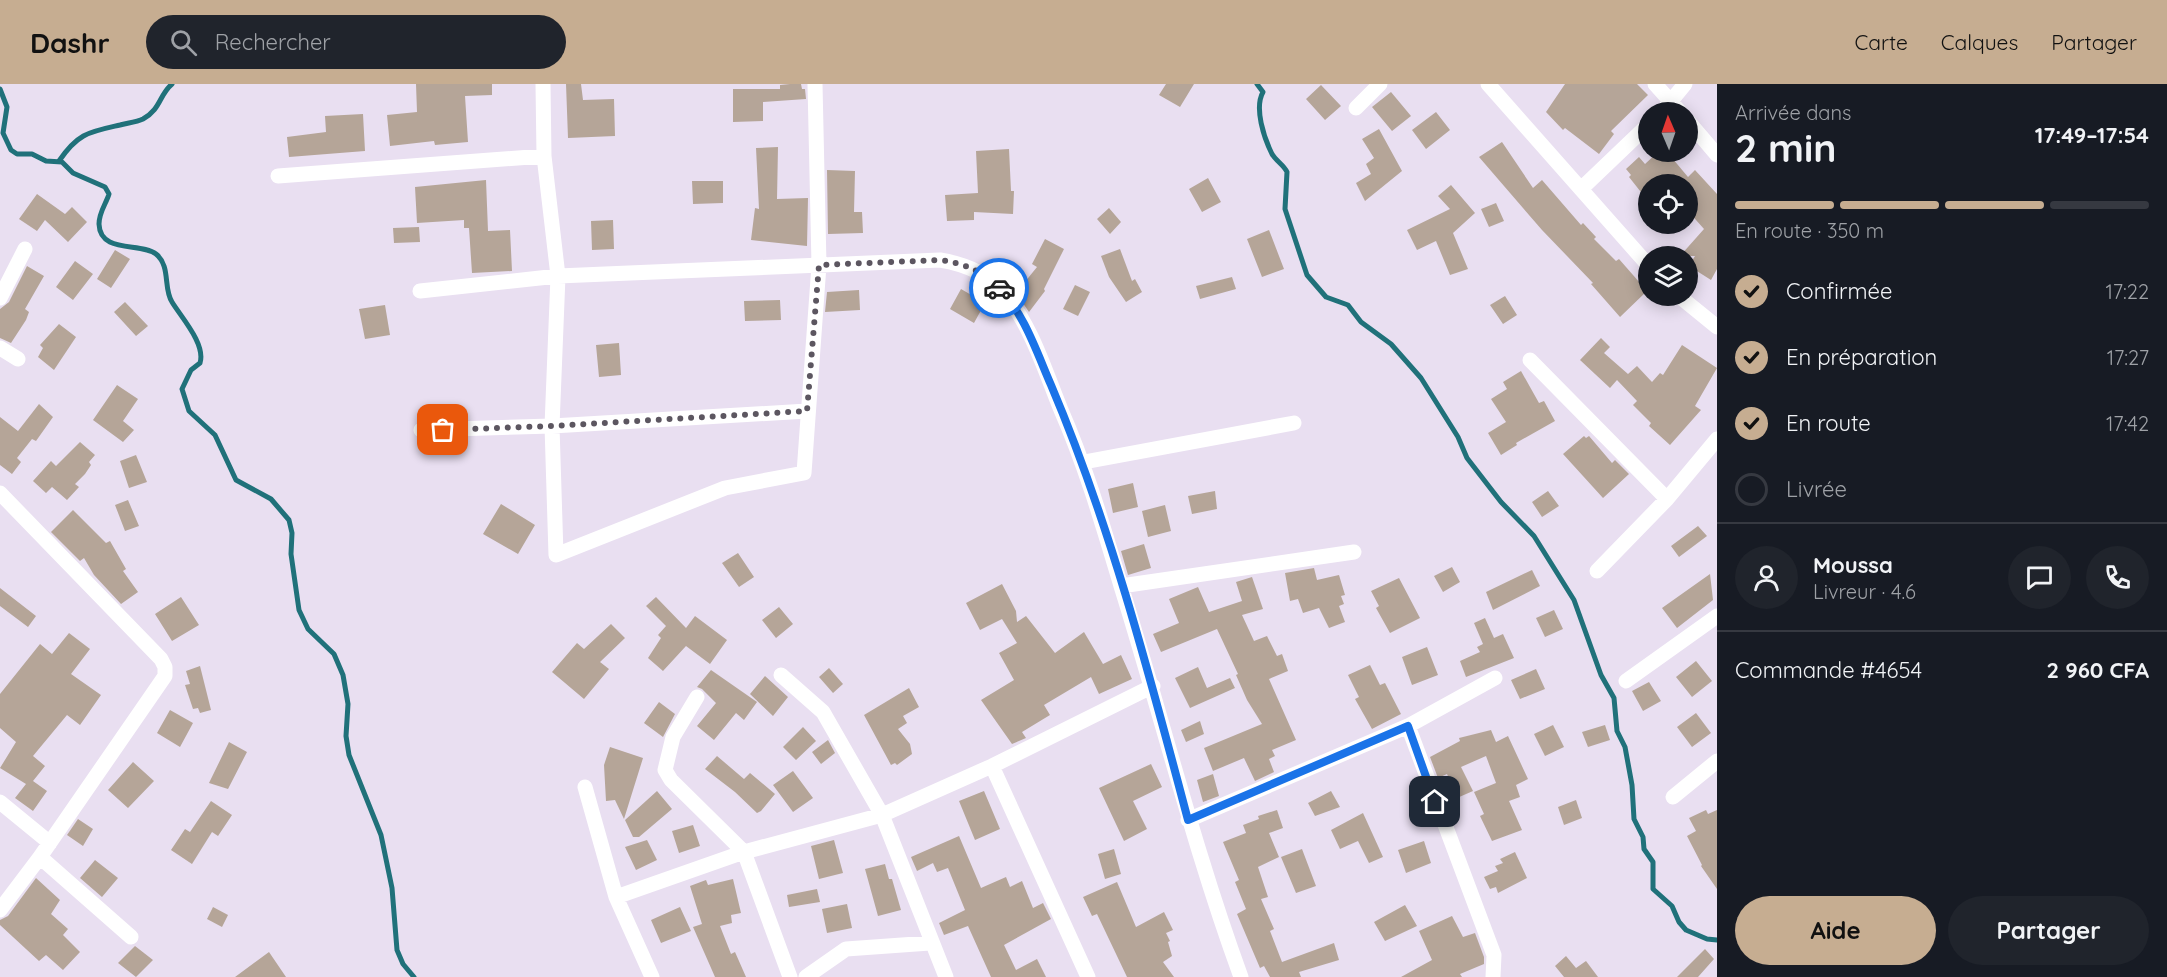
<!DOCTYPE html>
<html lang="fr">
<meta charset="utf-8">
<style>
:root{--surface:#171b24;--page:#20242c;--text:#f1f3f6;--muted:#9ea1a6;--line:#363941;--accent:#c6ad91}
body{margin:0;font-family:Quicksand,sans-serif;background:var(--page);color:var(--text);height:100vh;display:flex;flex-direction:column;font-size:22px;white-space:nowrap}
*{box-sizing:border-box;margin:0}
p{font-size:20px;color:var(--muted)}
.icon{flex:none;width:33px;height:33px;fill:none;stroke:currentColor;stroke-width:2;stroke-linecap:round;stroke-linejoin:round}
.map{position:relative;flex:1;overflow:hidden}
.drawer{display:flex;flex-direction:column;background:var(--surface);width:450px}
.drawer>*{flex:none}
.needle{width:39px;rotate:358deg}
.fabs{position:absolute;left:1638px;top:18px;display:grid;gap:12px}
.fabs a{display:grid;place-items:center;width:60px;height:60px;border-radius:50%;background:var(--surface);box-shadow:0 3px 15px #0003;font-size:30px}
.pin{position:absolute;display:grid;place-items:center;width:51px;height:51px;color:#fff;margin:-26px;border-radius:12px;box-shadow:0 3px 9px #0006}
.courier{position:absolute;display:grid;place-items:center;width:60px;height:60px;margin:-30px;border:4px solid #1a73e8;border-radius:50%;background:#fff;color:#222;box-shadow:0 2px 8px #0007}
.summary em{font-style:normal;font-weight:800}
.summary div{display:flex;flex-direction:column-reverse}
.summary{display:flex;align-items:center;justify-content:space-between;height:102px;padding:0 18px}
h1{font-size:39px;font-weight:800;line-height:45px}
.bar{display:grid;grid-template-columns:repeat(4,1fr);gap:9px 6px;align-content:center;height:72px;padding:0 18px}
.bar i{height:8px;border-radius:4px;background:var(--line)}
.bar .selected{background:var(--accent)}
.bar p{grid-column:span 4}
.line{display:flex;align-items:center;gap:15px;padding:0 18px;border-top:2px solid var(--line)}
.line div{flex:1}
.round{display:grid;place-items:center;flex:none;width:63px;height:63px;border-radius:32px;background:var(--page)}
ol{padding:0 18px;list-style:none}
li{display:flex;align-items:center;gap:18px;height:66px}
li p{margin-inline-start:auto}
li .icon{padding:6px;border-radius:50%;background:var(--accent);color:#111;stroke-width:4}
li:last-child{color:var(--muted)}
li i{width:33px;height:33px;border:3px solid var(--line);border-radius:50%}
.primary-button{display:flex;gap:12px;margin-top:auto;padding:12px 18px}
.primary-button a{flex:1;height:69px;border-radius:36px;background:var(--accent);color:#111;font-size:24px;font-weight:800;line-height:69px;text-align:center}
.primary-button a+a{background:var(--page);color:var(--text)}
header{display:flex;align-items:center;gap:36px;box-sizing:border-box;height:84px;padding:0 30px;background:var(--accent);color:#111}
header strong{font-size:28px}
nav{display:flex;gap:33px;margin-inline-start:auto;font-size:21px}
.search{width:420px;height:54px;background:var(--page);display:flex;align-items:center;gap:15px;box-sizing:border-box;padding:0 21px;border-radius:33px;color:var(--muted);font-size:22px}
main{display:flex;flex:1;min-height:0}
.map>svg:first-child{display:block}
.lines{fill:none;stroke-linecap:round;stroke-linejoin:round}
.stream{stroke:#20717a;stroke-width:5}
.building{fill:#b5a598}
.street{stroke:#fff;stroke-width:15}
.done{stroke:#5c5660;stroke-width:6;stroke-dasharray:0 10.8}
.route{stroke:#1a73e8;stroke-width:8}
</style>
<header>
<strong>Dashr</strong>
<div class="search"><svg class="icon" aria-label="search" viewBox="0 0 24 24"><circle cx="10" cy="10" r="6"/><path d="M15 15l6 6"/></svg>Rechercher</div>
<nav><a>Carte</a><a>Calques</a><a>Partager</a></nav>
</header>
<main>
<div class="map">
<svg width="1717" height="893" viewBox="0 0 1717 893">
<rect width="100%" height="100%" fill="#e9dff1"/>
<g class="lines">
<path class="stream" d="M1257 0 1263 8C1254 24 1264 54 1272 70 1276 77 1284 81 1287 88L1285 125 1307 191 1326 213 1348 221 1361 238 1391 260 1421 294 1458 353 1467 374 1501 418 1534 452 1574 516 1601 591 1614 614 1617 647 1625 663 1632 701 1634 735 1643 753 1644 765 1653 778V805L1672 822 1679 838 1686 846 1707 855 1717 856
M0 5 7 23 3 49 11 66 17 70H32L46 77 62 78 73 89 105 103 109 110C106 120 99 128 99 140 100 170 141 158 156 170 171 182 163 204 172 218 181 233 206 260 200 279L191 286 182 305 189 327 215 351 236 396 271 415 289 436 292 449 291 470 299 526 308 545 334 570 343 591 348 620 346 652 349 671 381 751 392 804 397 866 403 880 414 893
M59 77C78 49 89 48 120 41 128 39 137 38 143 35 161 25 159 11 172 0"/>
</g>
<path class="building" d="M416 0H492V11L465 12 468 58 435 61 434 57 390 62 387 31 417 28Z
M566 0H581L583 16 614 15 615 52 568 54Z
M790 0H801L802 5H805L806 15 763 18V37L733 38V5H780V1Z
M1166 0H1194L1180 23 1159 11Z
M1565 0H1637L1648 11 1611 47 1614 50 1599 70 1565 44 1563 46 1546 28Z
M1321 1 1341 22 1325 36 1306 15Z
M1391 8 1411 32 1392 47 1372 23Z
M1436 28 1450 46 1426 65 1412 46Z
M363 30 365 67 289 73 287 53 326 48 325 32Z
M1379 45 1402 87 1365 117 1356 99 1371 90 1366 80 1374 74 1362 55Z
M1502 58 1533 104 1542 96 1581 141 1583 139 1596 153 1594 155 1616 177 1619 175 1647 207 1620 233 1591 200 1593 199 1542 146 1479 73Z
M778 63 777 115 808 114 807 162 751 156 755 124 759 125 756 64Z
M1009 65 1011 107H1014L1013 130 974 128V136L947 137 945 111 978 109 976 67Z
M1658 68H1667L1688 93 1695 86 1717 110V185L1711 196 1689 182 1695 172H1680L1704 145 1688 127V100H1648V117L1629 93 1631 91 1626 85 1639 73 1645 80Z
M827 86 855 87 854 128H862L863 149 828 150Z
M1208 94 1221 118 1202 128 1189 105Z
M486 96 488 147 510 146 512 187 472 189 469 144H464V136L417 139 415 103Z
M692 97H723V119L693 120Z
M1451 101 1475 129 1453 149 1468 185 1450 191 1436 157 1417 166 1407 146 1450 125 1438 112Z
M37 110 65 130 72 123 87 138 68 158 45 136 37 147 19 135Z
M1496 119 1504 137 1489 143 1481 125Z
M1109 124 1121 138 1110 150 1097 135Z
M613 136 614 165 592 166 591 137Z
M419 143 420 158 394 159 393 144Z
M1269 146 1284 185 1262 193 1247 155Z
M1045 155 1064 165 1044 205 1045 207 1029 228 1016 209 1037 183 1032 180Z
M1120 165 1132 197 1135 195 1142 208 1126 218 1109 193 1101 172Z
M115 166 130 175 111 204 97 195Z
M75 177 93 190 73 216 56 203Z
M27 182 44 192 25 225 29 228 26 236 11 259 0 254V225L9 218Z
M1232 193 1236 205 1200 215 1196 202Z
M1075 201 1090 208 1078 232 1063 225Z
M961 205 985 219 974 239 950 225Z
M859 206 860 226 825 228 827 208Z
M1505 212 1517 231 1503 240 1490 221Z
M780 216 781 236 745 237 744 217Z
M125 218 148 242 136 252 114 228Z
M385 221 390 251 365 255 359 225Z
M59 240 76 253 54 286 38 273 43 264 40 261Z
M1601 254 1610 263 1604 269 1628 290 1637 282 1652 298 1660 289 1663 291 1682 261 1717 284 1695 322 1701 326 1670 361 1649 342 1651 339 1633 321 1637 317 1617 296 1610 304 1580 276Z
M619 259 621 291 599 293 596 261Z
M1521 287 1539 319 1544 317 1555 337 1516 359 1517 361 1501 371 1488 349 1506 338 1491 315 1507 305 1503 298Z
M117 301 138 315 123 337 134 346 123 358 93 336Z
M39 320 53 333 36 357 32 355 17 374 21 378 12 390 0 381V333L18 347Z
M1584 352 1586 354 1589 352 1612 379 1615 376 1629 390 1603 414 1563 370Z
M80 358 95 371 89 378 91 381 85 390 75 400 79 403 67 416 52 403 46 409 33 397 51 377 56 382Z
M136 371 147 398 129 404 120 377Z
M1133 399 1138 423 1113 429 1108 405Z
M1215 407 1217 425 1192 430 1188 412Z
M1548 407 1559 422 1542 433 1532 418Z
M128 416 139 442 125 447 115 421Z
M501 420 535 441 518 470 483 450Z
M1165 421 1171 447 1148 453 1142 427Z
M73 426 106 459 110 457 126 485 123 487 138 508 121 520 94 491 84 474 80 477 51 448Z
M1698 442 1707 452 1679 473 1671 462Z
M1144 460 1151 484 1128 491 1121 467Z
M738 469 754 493 739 503 722 479Z
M1452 483 1460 498 1443 508 1434 492Z
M1314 484 1317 496 1339 491 1345 511 1341 512 1344 520 1339 522 1345 538 1329 544 1319 524 1303 529 1298 515 1290 517 1285 489Z
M1532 486 1540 502 1493 526 1486 508Z
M1710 490 1713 516 1677 544 1662 524Z
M1252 493 1263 525 1242 531 1254 557 1267 552 1277 572 1282 570 1288 587 1269 595 1296 656 1272 666 1275 672 1269 675 1274 688 1255 697 1244 674 1213 687 1204 664 1262 640 1247 616 1236 591 1238 590 1217 545 1161 568 1153 550 1179 539 1169 515 1198 503 1209 528 1242 517 1236 498Z
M1399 494 1420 534 1390 549 1376 524 1379 522 1371 507Z
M1002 500 1016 527 1017 538 1026 532 1055 569 1084 548 1103 580 1121 571 1132 595 1099 610 1091 593 1044 621 1050 631 1022 648 1026 654 1012 660 981 616 1014 596 999 569 1017 559 1002 535 980 546 966 519Z
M0 504 36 532 28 543 0 522Z
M181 513 199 541 172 557 155 530Z
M656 513 686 544 695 532 727 556 710 580 686 562 663 587 648 574 661 554 658 551 666 542 646 522Z
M779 523 793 540 776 554 762 536Z
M1554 526 1563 545 1545 553 1536 534Z
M1485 534 1494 554 1503 550 1514 574 1466 593 1460 577 1480 568 1477 563 1483 560 1474 539Z
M611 540 625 554 600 578 609 585 584 615 552 588 577 559 584 565Z
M69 549 90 565 71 590 101 611 80 641 67 631 33 672 45 682 33 697 47 707 33 727 15 714 26 700 0 684 16 658 0 644V610L40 560 52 570Z
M1427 563 1438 591 1412 601 1402 573Z
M1696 577 1712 597 1692 613 1676 593Z
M1370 581 1380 601 1385 599 1401 630 1372 645 1355 615 1359 613 1348 591Z
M200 582 211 626 200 629 198 624 193 625 185 601 190 600 186 587Z
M1198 583 1207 604 1230 594 1235 604 1190 624 1175 594Z
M829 584 843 600 833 609 819 593Z
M1536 585 1545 605 1520 615 1511 596Z
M711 586 757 618 744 636 736 629 714 656 697 642 716 619 702 605 697 603Z
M765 592 788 613 773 632 750 610Z
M1649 598 1661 617 1643 627 1632 607Z
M909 604 919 623 903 632 907 639 898 645 910 660 912 670 897 681 895 679 891 681 864 631Z
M659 618 675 630 663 653 644 639Z
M170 626 193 639 180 663 157 649Z
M1696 629 1711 649 1692 663 1677 643Z
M1200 637 1204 650 1186 658 1181 646Z
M1553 641 1564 663 1545 672 1534 650Z
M1605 641 1610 656 1588 663 1582 648Z
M803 643 816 657 796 676 783 663Z
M1491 646 1496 658 1508 652 1528 695 1516 701 1520 713 1509 717 1522 746 1492 757 1480 732 1484 730 1474 708 1496 699 1486 672 1461 683 1473 707 1457 714 1447 690 1438 694 1430 673 1460 657 1459 654Z
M828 656 835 669 821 680 812 668Z
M229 658 247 668 228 705 209 699Z
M610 663 643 674 624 735 615 716 606 717 604 681Z
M717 672 744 695 750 689 775 710 761 727 757 729 735 708 705 685Z
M133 678 154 697 128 724 108 706Z
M1151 680 1162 703 1133 717 1147 745 1124 757 1099 704Z
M793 687 813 714 793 728 773 701Z
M1213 690 1219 712 1203 718 1197 696Z
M657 707 672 725 639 753H633L625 736Z
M984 707 1000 745 975 756 959 717Z
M1331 707 1340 723 1315 732 1308 719Z
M1576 716 1582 734 1564 741 1558 723Z
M211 717 232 731 218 752 212 748 192 780 171 766 185 745 190 748Z
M1277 726 1283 744 1269 749 1279 773 1258 783 1268 813 1261 815 1274 845 1270 847 1282 878 1334 859 1339 876 1299 888 1301 893H1270L1264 882 1260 884 1237 830 1246 825 1235 798 1239 796 1223 758 1246 749 1243 741 1259 735 1258 732Z
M1706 726 1708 730 1717 726V805L1701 782 1702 781 1687 752 1696 747 1689 734Z
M1363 729 1383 773 1369 779 1358 757 1340 765 1331 746Z
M78 735 93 745 83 762 67 751Z
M693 741 700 762 679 769 672 747Z
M959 752 981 804 1006 793 1010 803 1022 797 1033 824 1043 819 1051 835 1004 861 1016 886 1037 875 1046 893H991L968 842 944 851 939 839 965 826 948 784 937 788 933 779 917 787 911 773Z
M647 756 657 776 636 786 625 763Z
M834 756 843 789 819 795 811 762Z
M1424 757 1431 779 1406 789 1398 766Z
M1114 765 1121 790 1105 795 1098 770Z
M1302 765 1316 802 1296 809 1281 773Z
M1515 768 1527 794 1498 809 1496 803 1490 805 1484 793 1498 787 1495 782 1503 779 1500 775Z
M95 776 118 794 102 813 80 794Z
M885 780 889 795H892L901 826 878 832 865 785Z
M36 794 60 816 51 830 68 845 63 851 80 868 63 886 46 871 39 877 0 841V836L8 832Z
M733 795 741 829 731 831 732 839 720 842 731 870 735 868 746 893H715L693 843 702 840 690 802 706 796 708 801Z
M1117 798 1136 843 1164 828 1173 846 1166 849 1170 857 1168 858 1172 872 1163 878 1174 893H1127L1097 830 1092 832 1083 813Z
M817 805 820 818 789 823 787 811Z
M847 820 852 844 827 849 822 825Z
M1405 821 1417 842 1385 857 1374 838Z
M213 823 228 831 222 843 207 835Z
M680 823 691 847 661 859 651 836Z
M1452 832 1463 853 1475 849 1484 873V880L1460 890 1462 893H1401L1432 876 1419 847Z
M135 862 153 876 136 893 118 879Z
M1705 865 1714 875 1698 893H1677Z
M269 868 286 893H235Z
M1566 872 1576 884 1586 877 1598 893H1564L1555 882Z"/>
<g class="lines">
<path class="street" d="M543 0 544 72 558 192 552 342 556 471 725 404 804 389 819 181 815 0
M1488 0 1648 181
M1655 0 1680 28
M1356 24 1380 0
M1662 28 1685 0
M1688 37 1717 71
M278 92 544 72
M1581 105 1648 41
M420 207 558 192 940 176C965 180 987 189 1003 208 1031 240 1045 287 1061 326 1086 383 1103 442 1121 502 1162 633 1194 765 1241 893
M1679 212 1717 243
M0 214 25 165
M0 264 18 275
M1530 276 1667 415
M421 346 552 342 807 327
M1084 378 1294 339
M0 409 161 575 165 583V592L40 773 0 826
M1597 487 1667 415 1717 355
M1121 502 1354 468
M781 591 823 628 882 731 946 893
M1626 597 1717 532
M697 613 673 653 665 686 671 696 744 768 790 893
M1408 642 1494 871 1493 893
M992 682 1088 893
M585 703 616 813 652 893
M1673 713 1717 677
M0 718 50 759
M1188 736 1408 642 1495 594
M40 773 131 853
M616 813 744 768 882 731 992 682 1153 602
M806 893 846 865 930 859"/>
</g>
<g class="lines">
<path class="done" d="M443 346 552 342 807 327 819 181 940 176C963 179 983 187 999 204"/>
<path class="route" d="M999 204C1024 229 1037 269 1051 301 1110 440 1149 589 1188 736L1408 642 1435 718"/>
</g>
</svg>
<div class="fabs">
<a><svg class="needle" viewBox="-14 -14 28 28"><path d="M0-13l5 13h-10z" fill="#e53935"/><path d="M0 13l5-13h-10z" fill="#9ea1a6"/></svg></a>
<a><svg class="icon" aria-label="locate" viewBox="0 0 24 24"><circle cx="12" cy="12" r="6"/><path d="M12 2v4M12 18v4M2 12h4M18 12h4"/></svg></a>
<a><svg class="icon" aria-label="layers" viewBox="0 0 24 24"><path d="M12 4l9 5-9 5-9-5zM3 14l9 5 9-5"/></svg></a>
</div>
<div class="pin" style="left:443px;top:346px;background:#ea580c"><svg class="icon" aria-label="bag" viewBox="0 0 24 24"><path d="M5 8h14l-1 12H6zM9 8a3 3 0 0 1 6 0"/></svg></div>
<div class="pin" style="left:1435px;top:718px;background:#1f2937"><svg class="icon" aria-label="home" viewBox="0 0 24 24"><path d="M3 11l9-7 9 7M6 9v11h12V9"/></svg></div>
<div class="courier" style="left:999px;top:204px"><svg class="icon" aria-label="car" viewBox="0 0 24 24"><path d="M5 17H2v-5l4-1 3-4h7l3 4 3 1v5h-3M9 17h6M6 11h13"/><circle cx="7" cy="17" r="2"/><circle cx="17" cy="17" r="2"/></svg></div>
</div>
<section class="drawer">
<div class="summary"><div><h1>2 min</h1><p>Arrivée dans</p></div><em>17:49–17:54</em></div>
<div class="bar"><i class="selected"></i><i class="selected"></i><i class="selected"></i><i></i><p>En route · 350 m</p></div>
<ol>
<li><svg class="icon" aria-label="check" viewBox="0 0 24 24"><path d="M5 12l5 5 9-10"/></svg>Confirmée<p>17:22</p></li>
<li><svg class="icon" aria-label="check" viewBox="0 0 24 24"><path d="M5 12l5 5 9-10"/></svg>En préparation<p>17:27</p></li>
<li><svg class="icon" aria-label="check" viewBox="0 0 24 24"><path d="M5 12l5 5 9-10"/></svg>En route<p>17:42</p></li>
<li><i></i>Livrée</li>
</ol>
<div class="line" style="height:108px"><a class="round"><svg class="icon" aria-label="person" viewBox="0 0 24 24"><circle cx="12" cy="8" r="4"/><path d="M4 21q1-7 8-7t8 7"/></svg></a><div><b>Moussa</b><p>Livreur · 4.6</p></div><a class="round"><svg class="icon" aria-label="chat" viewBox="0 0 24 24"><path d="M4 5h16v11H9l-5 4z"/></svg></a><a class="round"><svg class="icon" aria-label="phone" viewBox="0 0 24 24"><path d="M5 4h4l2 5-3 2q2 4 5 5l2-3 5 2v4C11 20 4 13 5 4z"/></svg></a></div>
<div class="line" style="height:78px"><div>Commande #4654</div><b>2 960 CFA</b></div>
<div class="primary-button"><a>Aide</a><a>Partager</a></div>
</section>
</main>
